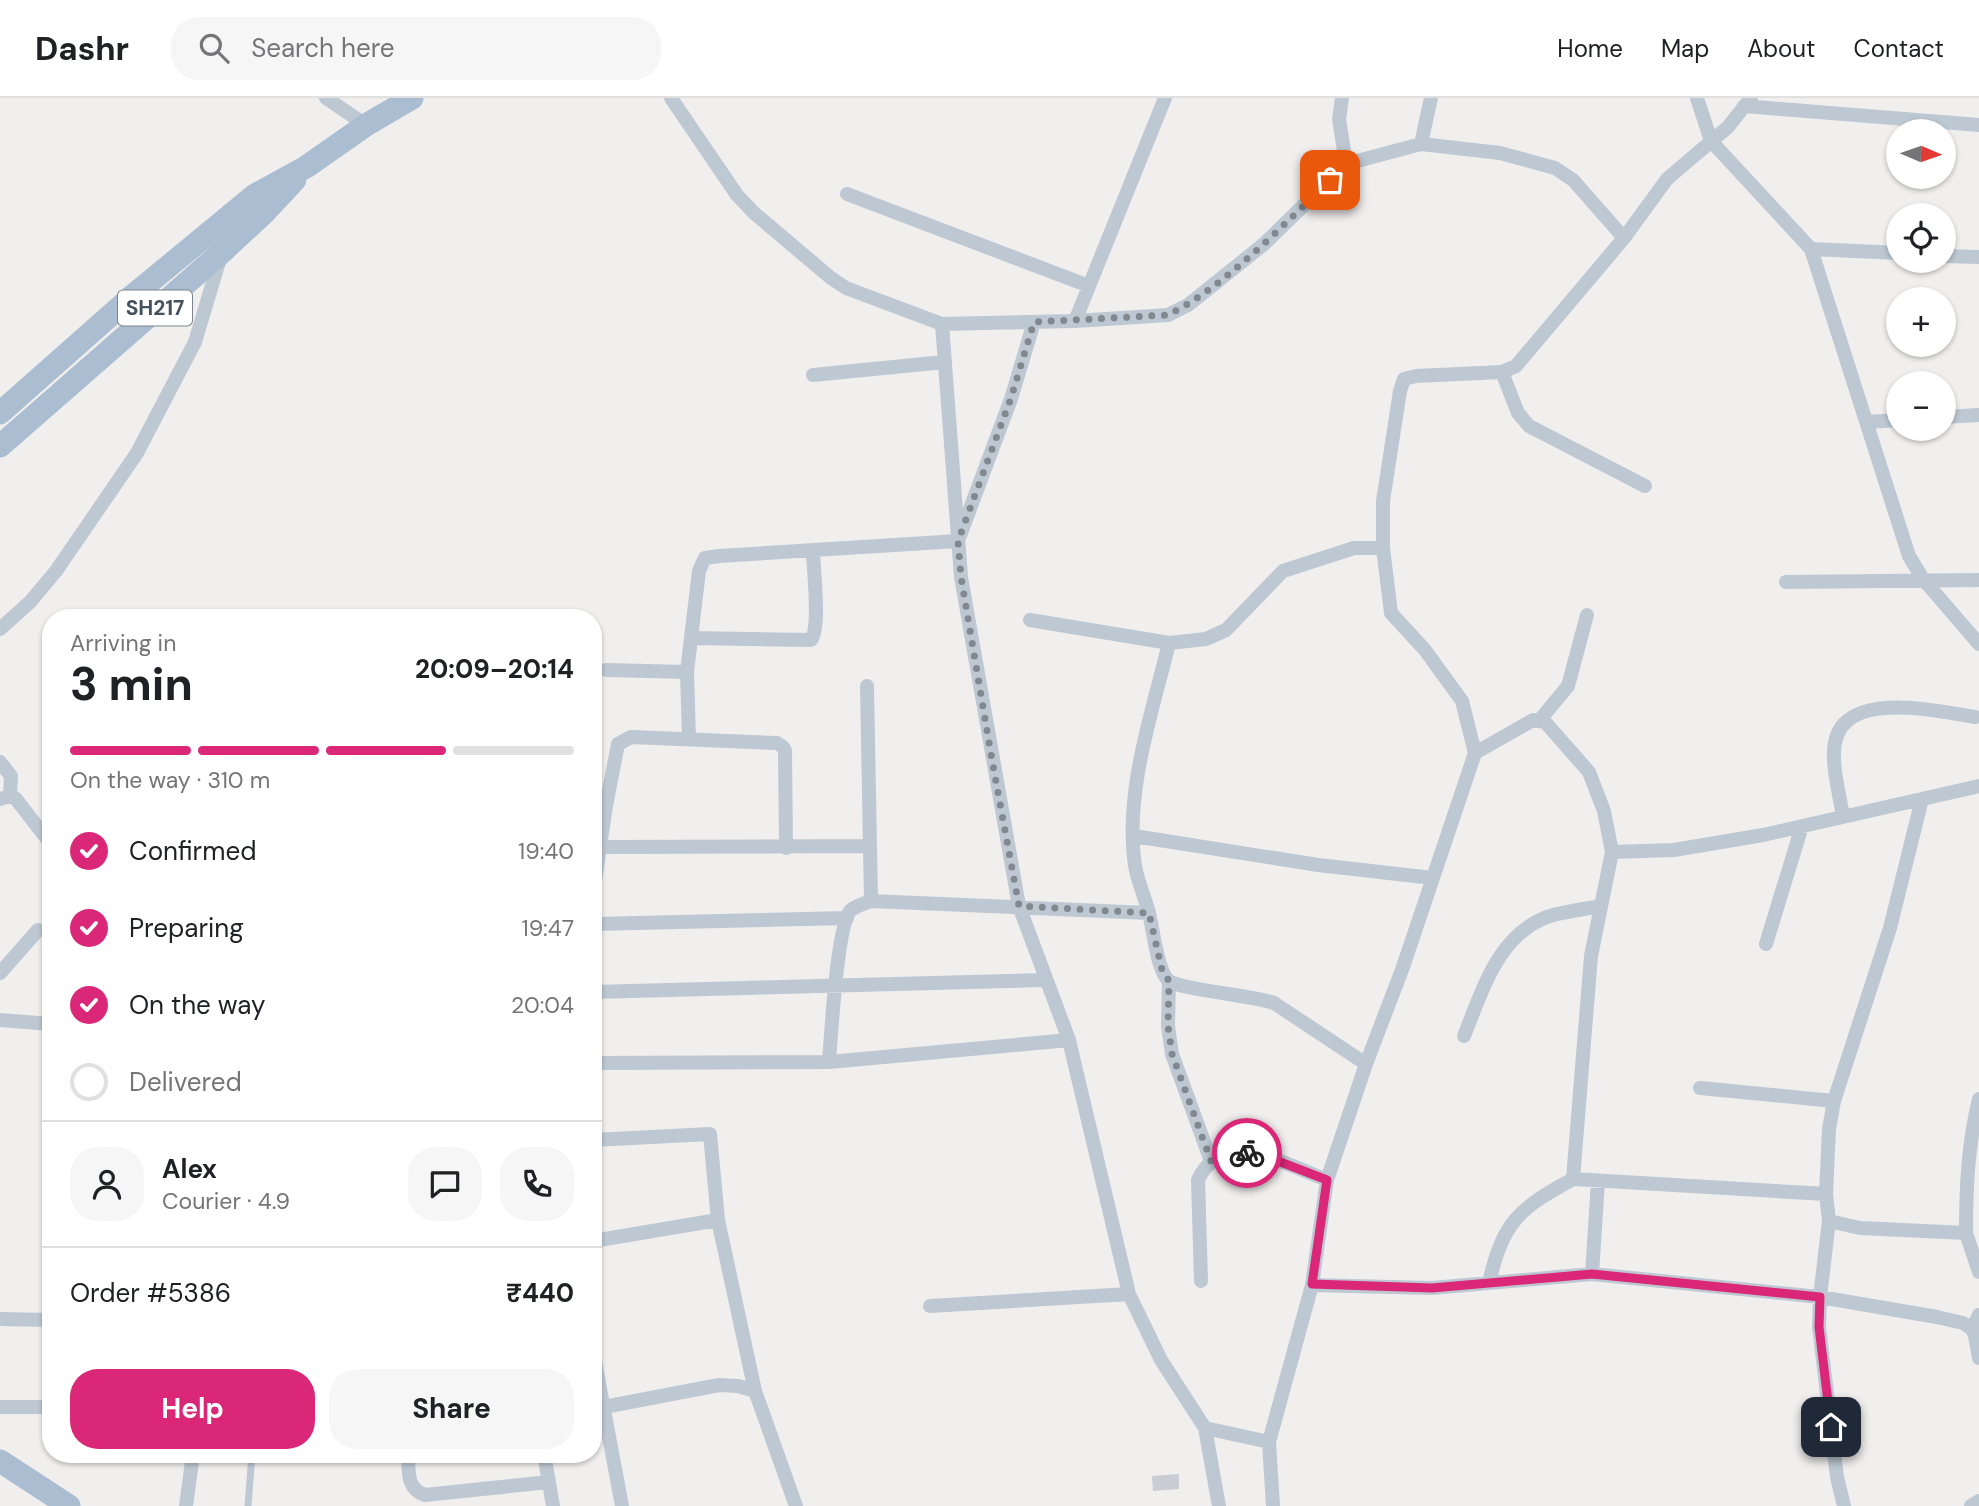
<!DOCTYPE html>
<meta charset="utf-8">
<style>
:root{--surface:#fff;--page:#f6f6f6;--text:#202124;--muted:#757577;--line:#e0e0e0;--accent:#db2777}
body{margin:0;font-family:"DM Sans",sans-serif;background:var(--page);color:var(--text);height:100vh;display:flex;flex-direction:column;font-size:26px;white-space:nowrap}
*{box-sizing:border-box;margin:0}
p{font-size:23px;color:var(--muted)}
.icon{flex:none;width:38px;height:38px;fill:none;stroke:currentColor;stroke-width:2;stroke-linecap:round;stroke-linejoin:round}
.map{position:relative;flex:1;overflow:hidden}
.details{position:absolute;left:42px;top:511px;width:560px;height:854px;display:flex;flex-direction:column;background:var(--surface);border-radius:28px;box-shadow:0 2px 5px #0004}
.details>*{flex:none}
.needle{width:46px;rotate:92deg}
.fabs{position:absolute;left:1886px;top:21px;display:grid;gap:14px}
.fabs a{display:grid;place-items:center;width:70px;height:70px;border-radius:50%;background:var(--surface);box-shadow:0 2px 5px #0004;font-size:35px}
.pin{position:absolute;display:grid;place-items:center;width:60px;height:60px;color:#fff;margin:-30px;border-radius:14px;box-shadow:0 4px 10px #0006}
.courier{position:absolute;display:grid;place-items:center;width:70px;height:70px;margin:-35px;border:5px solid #db2777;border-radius:50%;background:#fff;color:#222;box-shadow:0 2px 9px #0007}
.summary em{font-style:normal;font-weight:700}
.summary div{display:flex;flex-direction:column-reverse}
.summary{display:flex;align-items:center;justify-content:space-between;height:119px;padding:0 28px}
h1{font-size:46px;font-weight:700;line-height:52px}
.bar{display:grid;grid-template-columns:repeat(4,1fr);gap:10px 7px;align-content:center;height:84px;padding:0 28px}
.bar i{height:9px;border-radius:5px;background:var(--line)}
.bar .active{background:var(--accent)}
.bar p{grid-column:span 4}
.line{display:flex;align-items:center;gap:18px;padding:0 28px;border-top:2px solid var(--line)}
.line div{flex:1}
.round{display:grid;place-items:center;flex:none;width:74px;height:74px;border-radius:28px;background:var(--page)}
ol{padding:0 28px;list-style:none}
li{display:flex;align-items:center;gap:21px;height:77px}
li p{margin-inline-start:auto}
li .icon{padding:7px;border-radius:50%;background:var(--accent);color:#fff;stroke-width:4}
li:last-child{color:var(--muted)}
li i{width:38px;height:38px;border:4px solid var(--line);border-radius:50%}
.button{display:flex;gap:14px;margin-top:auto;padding:14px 28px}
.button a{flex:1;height:80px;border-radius:28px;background:var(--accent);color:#fff;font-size:28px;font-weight:700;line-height:80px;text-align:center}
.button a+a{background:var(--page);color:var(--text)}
header{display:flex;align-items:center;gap:42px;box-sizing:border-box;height:98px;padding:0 35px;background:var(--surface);border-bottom:2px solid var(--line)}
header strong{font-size:33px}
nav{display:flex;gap:38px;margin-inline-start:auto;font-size:24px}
.search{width:490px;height:63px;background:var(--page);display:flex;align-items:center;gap:18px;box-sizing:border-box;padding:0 24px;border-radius:28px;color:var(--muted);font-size:26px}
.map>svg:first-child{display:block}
.building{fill:#cacdd4}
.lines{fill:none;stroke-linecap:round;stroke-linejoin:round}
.service{stroke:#bdc8d2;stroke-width:7}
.minor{stroke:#bdc8d2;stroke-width:14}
.primary{stroke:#abbdd1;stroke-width:23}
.done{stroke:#818890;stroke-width:7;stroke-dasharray:0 12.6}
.route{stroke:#db2777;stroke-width:9}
.labels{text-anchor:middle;stroke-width:6;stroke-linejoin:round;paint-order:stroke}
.shield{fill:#fff;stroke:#7c858e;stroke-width:2}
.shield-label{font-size:21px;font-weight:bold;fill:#44515e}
</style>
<header>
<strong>Dashr</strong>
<div class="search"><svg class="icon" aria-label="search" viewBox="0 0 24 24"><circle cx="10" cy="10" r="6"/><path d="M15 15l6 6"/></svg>Search here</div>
<nav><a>Home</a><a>Map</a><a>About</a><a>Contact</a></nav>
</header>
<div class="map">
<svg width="1979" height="1408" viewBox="0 0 1979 1408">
<rect width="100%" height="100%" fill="#f1eeee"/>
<path class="building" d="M1179 1376V1391L1153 1393 1152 1378Z"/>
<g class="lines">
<path class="service" d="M248 1408 252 1356"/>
<path class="minor" d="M326 0 366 27
M671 0 737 97 754 115 831 180 846 190 942 226 961 479 1019 808 1069 942 1129 1196 1161 1262 1205 1330 1269 1344
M1342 0 1339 21 1346 66
M1697 0 1711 43 1811 151 1909 458 1923 481 1979 546
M1744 8 1979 27
M1421 46 1431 0
M847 96 1089 188
M1811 151 1899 155
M1944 158 1979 159
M1075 223 1165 0
M942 226 1075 223 1168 217 1188 207 1264 146 1346 66 1421 46 1500 55 1555 70 1573 82 1624 140
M1502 274 1518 315 1529 328 1645 388
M813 277 944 264
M1944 319 1979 317
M1866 324 1899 322
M1786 484 1979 482
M1030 522 1169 545
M0 531 30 504 56 473 137 355 195 244 221 157
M691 540 811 542C821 529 813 470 813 452
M606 572 687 574
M867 588 871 803
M1539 623 1568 588 1587 517
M689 641 687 574 699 473 705 460 719 458 958 443 1011 301 1034 224
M1475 655 1533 622 1545 624 1589 674 1604 713 1612 754 1674 752 1763 737 1979 688
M0 664 11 678 10 698
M0 701 10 698 16 701 51 746
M1843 719C1840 698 1833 675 1834 655 1834 588 1935 613 1975 619
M1134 738 1318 767 1433 780
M600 749 870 748
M1612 754 1591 858 1573 1081 1826 1096 1829 1123
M593 796 606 708 618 646 631 639 777 645 783 649 785 653 786 750
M1149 815C1145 800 1138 784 1135 768 1124 696 1152 615 1169 545L1206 541 1226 532 1283 473 1354 450H1383
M593 826 847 820
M1766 846 1802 728
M0 875 38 832
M1169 883 1168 928 1172 956 1211 1063
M593 894 1046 882
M0 922 51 926
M1464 938C1483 891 1499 833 1553 817 1569 813 1585 811 1601 808
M829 964 1069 942
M593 965 829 964C831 939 837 826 851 812 856 808 865 805 871 803L1149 815C1153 830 1157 872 1168 882 1178 892 1253 897 1274 905L1366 966
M1700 990 1834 1003
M593 1042 710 1036 718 1122
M1826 1096 1829 1031 1834 1003 1890 830 1922 701
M1966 1135 1979 1174
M593 1143 718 1122 755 1293 796 1408
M1592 1176 1820 1199 1937 1219 1963 1225 1972 1231 1975 1237 1979 1260
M1201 1183 1198 1082C1222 1029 1288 1067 1327 1082
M1489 1185C1503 1124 1518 1111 1573 1081
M1312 1187 1432 1190 1592 1176 1598 1083
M930 1208 1129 1196
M0 1221 51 1222
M1972 1231 1979 1217
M593 1253 622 1408
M0 1309H51
M604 1309 719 1287 738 1288 755 1293
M1205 1330 1219 1408
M408 1356C409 1373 406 1391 425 1397L549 1384
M544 1356 553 1408
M186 1408 193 1356
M1273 1408 1269 1344 1312 1187 1327 1082 1366 966 1403 869 1475 655 1462 603 1425 552 1391 515 1383 450V403L1400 293 1404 281 1416 278 1502 274 1516 268 1624 140 1667 81 1728 29 1751 0
M1844 1408 1837 1379 1819 1229 1820 1199 1829 1123 1860 1130 1966 1135C1966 1089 1968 1046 1979 1001
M1971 1408 1979 1403"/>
<path class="primary" d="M0 315 130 200 255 97 306 69 366 27 412 0
M0 348 222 154 265 114 295 82
M0 1363 69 1408"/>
</g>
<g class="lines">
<path class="done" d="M1247 1055H1230L1211 1063 1172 956 1168 928 1169 883 1162 872 1149 815 1019 808 992 662 961 479 958 443 1011 300 1034 224 1168 217C1227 187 1282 128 1330 82"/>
<path class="route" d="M1247 1055 1270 1060 1327 1082 1312 1186 1432 1190 1592 1176 1820 1199 1819 1229 1831 1329"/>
</g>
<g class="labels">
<rect class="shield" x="118" y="192.5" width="74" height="35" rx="5"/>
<g class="shield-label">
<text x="155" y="217">SH217</text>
</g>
</g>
</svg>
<div class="fabs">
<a><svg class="needle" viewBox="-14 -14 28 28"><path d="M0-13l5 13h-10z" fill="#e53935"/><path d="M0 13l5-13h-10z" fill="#757577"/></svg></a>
<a><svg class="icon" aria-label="locate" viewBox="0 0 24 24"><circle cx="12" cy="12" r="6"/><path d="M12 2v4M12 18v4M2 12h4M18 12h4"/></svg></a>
<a>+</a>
<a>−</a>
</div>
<div class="pin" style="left:1330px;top:82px;background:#ea580c"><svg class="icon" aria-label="bag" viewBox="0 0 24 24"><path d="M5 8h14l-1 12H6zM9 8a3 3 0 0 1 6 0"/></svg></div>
<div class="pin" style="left:1831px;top:1329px;background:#1f2937"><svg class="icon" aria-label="home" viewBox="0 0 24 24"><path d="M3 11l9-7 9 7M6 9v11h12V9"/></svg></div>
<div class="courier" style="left:1247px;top:1055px"><svg class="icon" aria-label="bike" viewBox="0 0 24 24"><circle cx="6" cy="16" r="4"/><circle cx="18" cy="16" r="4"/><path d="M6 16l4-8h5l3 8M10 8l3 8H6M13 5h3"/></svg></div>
<section class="details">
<div class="summary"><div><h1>3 min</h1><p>Arriving in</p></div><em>20:09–20:14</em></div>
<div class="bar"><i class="active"></i><i class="active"></i><i class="active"></i><i></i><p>On the way · 310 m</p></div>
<ol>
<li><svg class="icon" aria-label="check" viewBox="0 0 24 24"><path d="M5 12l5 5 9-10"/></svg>Confirmed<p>19:40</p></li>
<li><svg class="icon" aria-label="check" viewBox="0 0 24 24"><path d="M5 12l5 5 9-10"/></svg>Preparing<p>19:47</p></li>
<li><svg class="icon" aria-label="check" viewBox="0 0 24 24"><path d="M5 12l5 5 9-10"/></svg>On the way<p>20:04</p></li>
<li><i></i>Delivered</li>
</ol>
<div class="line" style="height:126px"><a class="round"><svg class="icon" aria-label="person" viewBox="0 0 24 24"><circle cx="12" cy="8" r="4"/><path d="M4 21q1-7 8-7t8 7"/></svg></a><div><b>Alex</b><p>Courier · 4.9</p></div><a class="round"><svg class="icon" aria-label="chat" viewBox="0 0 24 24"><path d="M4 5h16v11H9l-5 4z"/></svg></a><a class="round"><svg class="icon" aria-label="phone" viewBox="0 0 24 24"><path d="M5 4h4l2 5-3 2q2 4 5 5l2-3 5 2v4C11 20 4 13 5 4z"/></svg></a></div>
<div class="line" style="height:91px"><div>Order #5386</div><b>₹440</b></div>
<div class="button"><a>Help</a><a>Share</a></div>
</section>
</div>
